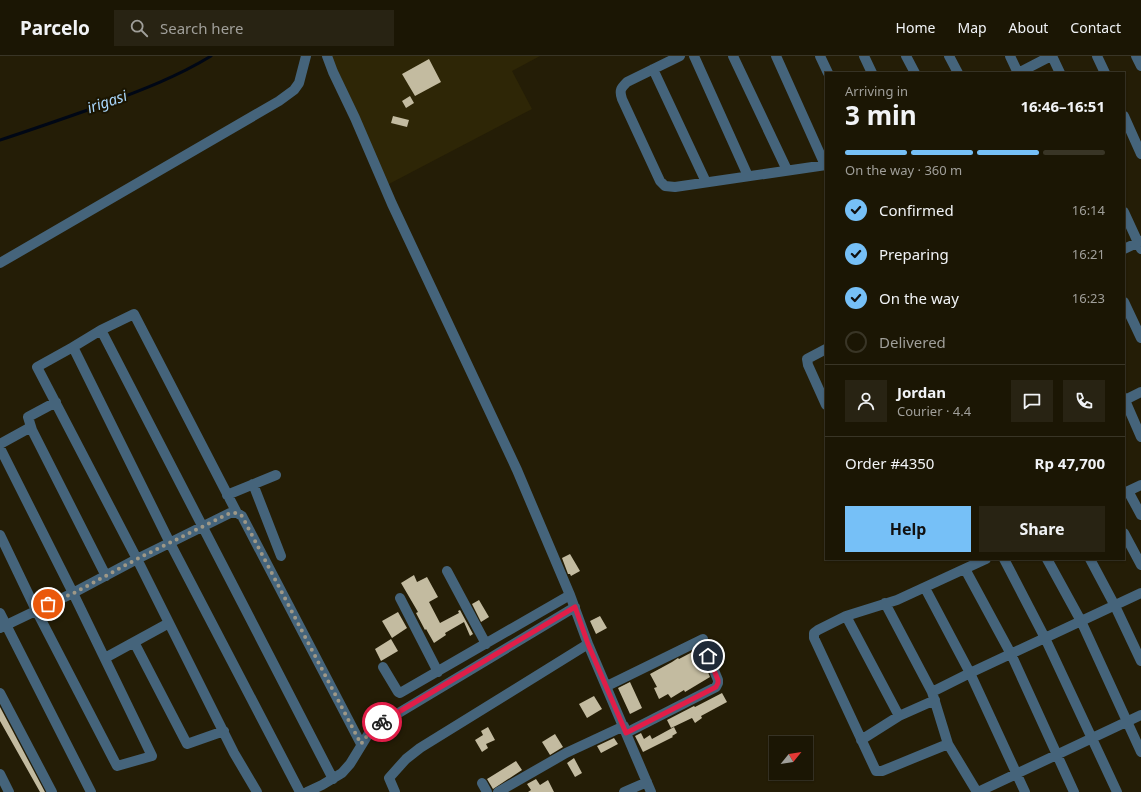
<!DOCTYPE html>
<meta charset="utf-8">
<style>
:root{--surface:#1b1604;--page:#282313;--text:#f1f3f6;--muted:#a09f9a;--line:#393526;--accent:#76c0f7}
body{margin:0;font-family:"Noto Sans",sans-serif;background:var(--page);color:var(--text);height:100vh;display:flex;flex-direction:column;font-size:15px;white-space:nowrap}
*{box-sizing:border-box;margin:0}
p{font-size:13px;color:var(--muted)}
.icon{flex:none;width:22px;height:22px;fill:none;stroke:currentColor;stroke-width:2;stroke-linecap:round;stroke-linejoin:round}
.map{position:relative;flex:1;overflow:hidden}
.details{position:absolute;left:825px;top:16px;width:300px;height:488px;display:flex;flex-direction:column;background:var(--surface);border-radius:0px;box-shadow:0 1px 3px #0004,0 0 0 1px var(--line)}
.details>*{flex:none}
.needle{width:26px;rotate:60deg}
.tools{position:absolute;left:769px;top:680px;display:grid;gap:8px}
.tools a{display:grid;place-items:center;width:44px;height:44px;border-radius:0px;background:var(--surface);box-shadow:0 1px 3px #0004,0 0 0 1px var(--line);font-size:20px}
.pin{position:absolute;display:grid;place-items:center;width:34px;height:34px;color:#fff;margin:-17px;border:2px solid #fff;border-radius:50%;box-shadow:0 1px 4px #0007}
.courier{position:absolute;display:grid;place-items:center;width:40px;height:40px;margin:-20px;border:3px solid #e11d48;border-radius:50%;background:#fff;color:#222;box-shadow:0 1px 5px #0007}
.headline em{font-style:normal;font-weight:700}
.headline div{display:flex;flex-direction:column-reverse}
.headline{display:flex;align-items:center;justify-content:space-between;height:68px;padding:0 20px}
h1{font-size:26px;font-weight:700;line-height:30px}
.bar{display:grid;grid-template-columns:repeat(4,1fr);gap:6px 4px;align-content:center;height:48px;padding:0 20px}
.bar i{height:5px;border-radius:3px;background:var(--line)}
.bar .selected{background:var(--accent)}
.bar p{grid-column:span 4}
.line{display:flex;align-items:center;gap:10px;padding:0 20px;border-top:1px solid var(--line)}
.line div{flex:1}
.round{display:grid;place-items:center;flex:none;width:42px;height:42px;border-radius:0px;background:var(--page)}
ol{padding:0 20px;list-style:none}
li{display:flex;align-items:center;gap:12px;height:44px}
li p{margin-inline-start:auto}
li .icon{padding:4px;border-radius:50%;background:var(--accent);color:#111;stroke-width:4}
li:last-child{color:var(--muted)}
li i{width:22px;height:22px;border:2px solid var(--line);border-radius:50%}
.primary-button{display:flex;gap:8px;margin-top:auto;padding:8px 20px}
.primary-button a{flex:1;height:46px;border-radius:0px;background:var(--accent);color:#111;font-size:16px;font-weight:700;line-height:46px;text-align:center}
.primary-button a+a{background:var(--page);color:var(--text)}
header{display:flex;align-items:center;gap:24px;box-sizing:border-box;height:56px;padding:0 20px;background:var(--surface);border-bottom:1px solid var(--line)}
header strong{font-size:19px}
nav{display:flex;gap:22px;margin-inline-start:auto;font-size:14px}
.search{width:280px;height:36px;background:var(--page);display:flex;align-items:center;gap:10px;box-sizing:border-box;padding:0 14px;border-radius:0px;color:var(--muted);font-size:15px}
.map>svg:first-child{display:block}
.built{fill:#2e2606}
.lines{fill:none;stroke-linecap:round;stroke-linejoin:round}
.stream{stroke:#000715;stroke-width:3}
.building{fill:#c3bba0}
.minor{stroke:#45647b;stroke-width:10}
.done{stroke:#9e9887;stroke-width:4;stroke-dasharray:0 7.2}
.route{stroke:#e11d48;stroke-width:5}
.labels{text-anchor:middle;stroke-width:4;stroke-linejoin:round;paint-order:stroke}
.water-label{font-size:15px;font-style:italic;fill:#a9d6fa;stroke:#1a1400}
</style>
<header>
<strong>Parcelo</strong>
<div class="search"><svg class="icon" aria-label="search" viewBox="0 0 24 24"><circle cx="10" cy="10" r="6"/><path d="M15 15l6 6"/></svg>Search here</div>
<nav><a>Home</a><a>Map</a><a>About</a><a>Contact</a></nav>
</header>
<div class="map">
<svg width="1141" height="736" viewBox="0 0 1141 736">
<rect width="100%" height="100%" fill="#241d06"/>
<path class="built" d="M330 0H540L512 15 532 53 387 129Z"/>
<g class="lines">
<path class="stream" d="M0 84C34 73 68 61 102 49 139 35 177 21 211 0"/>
</g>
<path class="building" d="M429 3 441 26 415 40 402 18Z
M410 40 414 47 406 52 402 45Z
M393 60 409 64 407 71 391 67Z
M570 498 580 515 571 520 570 518H568L562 502Z
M414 519 417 526 427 521 438 541 429 546 440 567 459 557 458 555 460 554 473 578 470 580 464 566 445 577 446 579 434 587 426 573 425 574 416 557 418 556 401 527Z
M479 544 489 561 481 566 472 548Z
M398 556 407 572 392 582 382 565Z
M600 560 607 572 596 578 590 565Z
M391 583 398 595 381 605 375 593Z
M698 593 710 621 685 636 684 634 671 642 668 638 659 643 654 632 657 631 650 618 672 606 678 602 679 603Z
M630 626 642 652 630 658 618 632Z
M722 637 727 646 701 660 702 662 695 667 692 662 671 672 667 664 694 650 695 651Z
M594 640 602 653 587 662 579 648Z
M0 651 45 736H40L0 665Z
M488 671 495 684 486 688 488 692 482 696 475 684 483 679 481 675Z
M674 671 677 677 672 680 673 681 643 696 635 680 641 677 644 683 650 679 652 683Z
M555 678 563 691 550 699 542 686Z
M614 682 618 688 601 697 597 690Z
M574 702 582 717 575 721 567 707Z
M516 705 522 714 493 733 487 723Z
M536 723 540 729 548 724 554 736H528L531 734 527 728Z"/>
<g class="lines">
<path class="minor" d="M327 0 333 16 355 62 392 148 517 414 570 539 588 588 651 736
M680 0 627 26C621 32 619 34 622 43L660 125 665 130 675 131 826 109
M694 0 748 120
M733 0 787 114
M776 0 825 109
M820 0 828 17
M864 0 872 17
M906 0 915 17
M949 0 958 17
M1010 0 1018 17
M1052 0 1060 17
M1097 0 1105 17
M1136 0 1141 10
M653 13 706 126
M1018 17 1051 0
M1124 60 1141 98
M1124 156 1141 193
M1124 193 1141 185
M0 207 279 45 294 34 299 27 306 0
M1124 246 1141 282
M101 274 73 291 170 487 300 736
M73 291 37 311 137 503 234 697 257 736
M826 293 807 303 808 309 826 349
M1124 342 1141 381
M1125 344 1141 336
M56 346 28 361 32 374 106 520
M0 388 31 371
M0 392 73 537 152 700 117 710 36 554 0 479
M253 428 281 500
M1128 435 1141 459
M1124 437 1141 429
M227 439 276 419
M237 457 134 258 101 274 333 723
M1124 477 1141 509
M1004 503 1045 582 1117 736
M1047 503 1081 565 1141 696
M1090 503 1115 550 1141 605
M965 513 1011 598 1074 736
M447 515 486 588
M925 532 970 617 1025 736
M400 542 438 616
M885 547 932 636 948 688 977 736
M0 557 91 736
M846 560 899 660
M0 572 73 537 137 503 230 457H237L242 460 361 688
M134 586 187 688 224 675
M105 602 169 567
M383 611 398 636 400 637 570 539
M607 630 703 583
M932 636 970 617 1141 537
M0 637 52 736
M626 677 716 631 718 627V624L708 600
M861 684 899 660 935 644
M948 688 882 715H876L814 582V577L818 574 846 560 897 544 986 503
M0 718 9 736
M482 727 487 736
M307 736 322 729 342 717 350 708 369 677 382 667 575 551
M395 736 389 722 406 703 420 692 588 588
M498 736 566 697 624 670
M624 736 647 726
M978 736 1141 659"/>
</g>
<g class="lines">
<path class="done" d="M48 548 74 537 137 503 230 457H237L242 460 361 688 369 677 382 666"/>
<path class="route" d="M382 666 575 551 588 588 626 677 716 631 718 627V624L708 600"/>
</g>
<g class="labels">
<g class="water-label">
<text transform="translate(107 46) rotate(-19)" y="5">irigasi</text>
</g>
</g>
</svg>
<div class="tools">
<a><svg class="needle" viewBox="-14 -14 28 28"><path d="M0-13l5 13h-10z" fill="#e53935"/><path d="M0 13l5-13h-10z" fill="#a09f9a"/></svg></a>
</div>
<div class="pin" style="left:48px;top:548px;background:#ea580c"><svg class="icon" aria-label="bag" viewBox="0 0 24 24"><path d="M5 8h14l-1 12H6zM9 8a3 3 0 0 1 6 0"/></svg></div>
<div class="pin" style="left:708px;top:600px;background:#1f2937"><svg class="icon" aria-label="home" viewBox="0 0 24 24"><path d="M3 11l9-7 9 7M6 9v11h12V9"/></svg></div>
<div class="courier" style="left:382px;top:666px"><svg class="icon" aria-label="bike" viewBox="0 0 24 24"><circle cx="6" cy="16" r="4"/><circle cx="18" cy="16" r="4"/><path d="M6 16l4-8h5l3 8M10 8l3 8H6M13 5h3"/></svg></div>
<section class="details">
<div class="headline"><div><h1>3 min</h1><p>Arriving in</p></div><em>16:46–16:51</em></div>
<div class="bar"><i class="selected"></i><i class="selected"></i><i class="selected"></i><i></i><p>On the way · 360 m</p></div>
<ol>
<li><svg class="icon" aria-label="check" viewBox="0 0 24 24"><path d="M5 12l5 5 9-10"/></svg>Confirmed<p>16:14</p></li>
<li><svg class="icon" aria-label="check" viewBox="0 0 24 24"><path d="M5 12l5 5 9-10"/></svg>Preparing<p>16:21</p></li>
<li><svg class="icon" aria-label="check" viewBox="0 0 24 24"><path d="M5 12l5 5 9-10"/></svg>On the way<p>16:23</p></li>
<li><i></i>Delivered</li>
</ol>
<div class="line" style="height:72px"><a class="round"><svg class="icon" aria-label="person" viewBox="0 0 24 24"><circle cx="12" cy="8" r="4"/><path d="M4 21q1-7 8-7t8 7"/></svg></a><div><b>Jordan</b><p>Courier · 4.4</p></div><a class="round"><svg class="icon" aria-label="chat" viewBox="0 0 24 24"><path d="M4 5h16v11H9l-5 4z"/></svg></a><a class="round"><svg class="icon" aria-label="phone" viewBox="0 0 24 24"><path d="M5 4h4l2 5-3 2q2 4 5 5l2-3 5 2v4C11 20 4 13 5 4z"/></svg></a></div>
<div class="line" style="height:52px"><div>Order #4350</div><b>Rp 47,700</b></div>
<div class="primary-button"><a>Help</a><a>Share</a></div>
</section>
</div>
